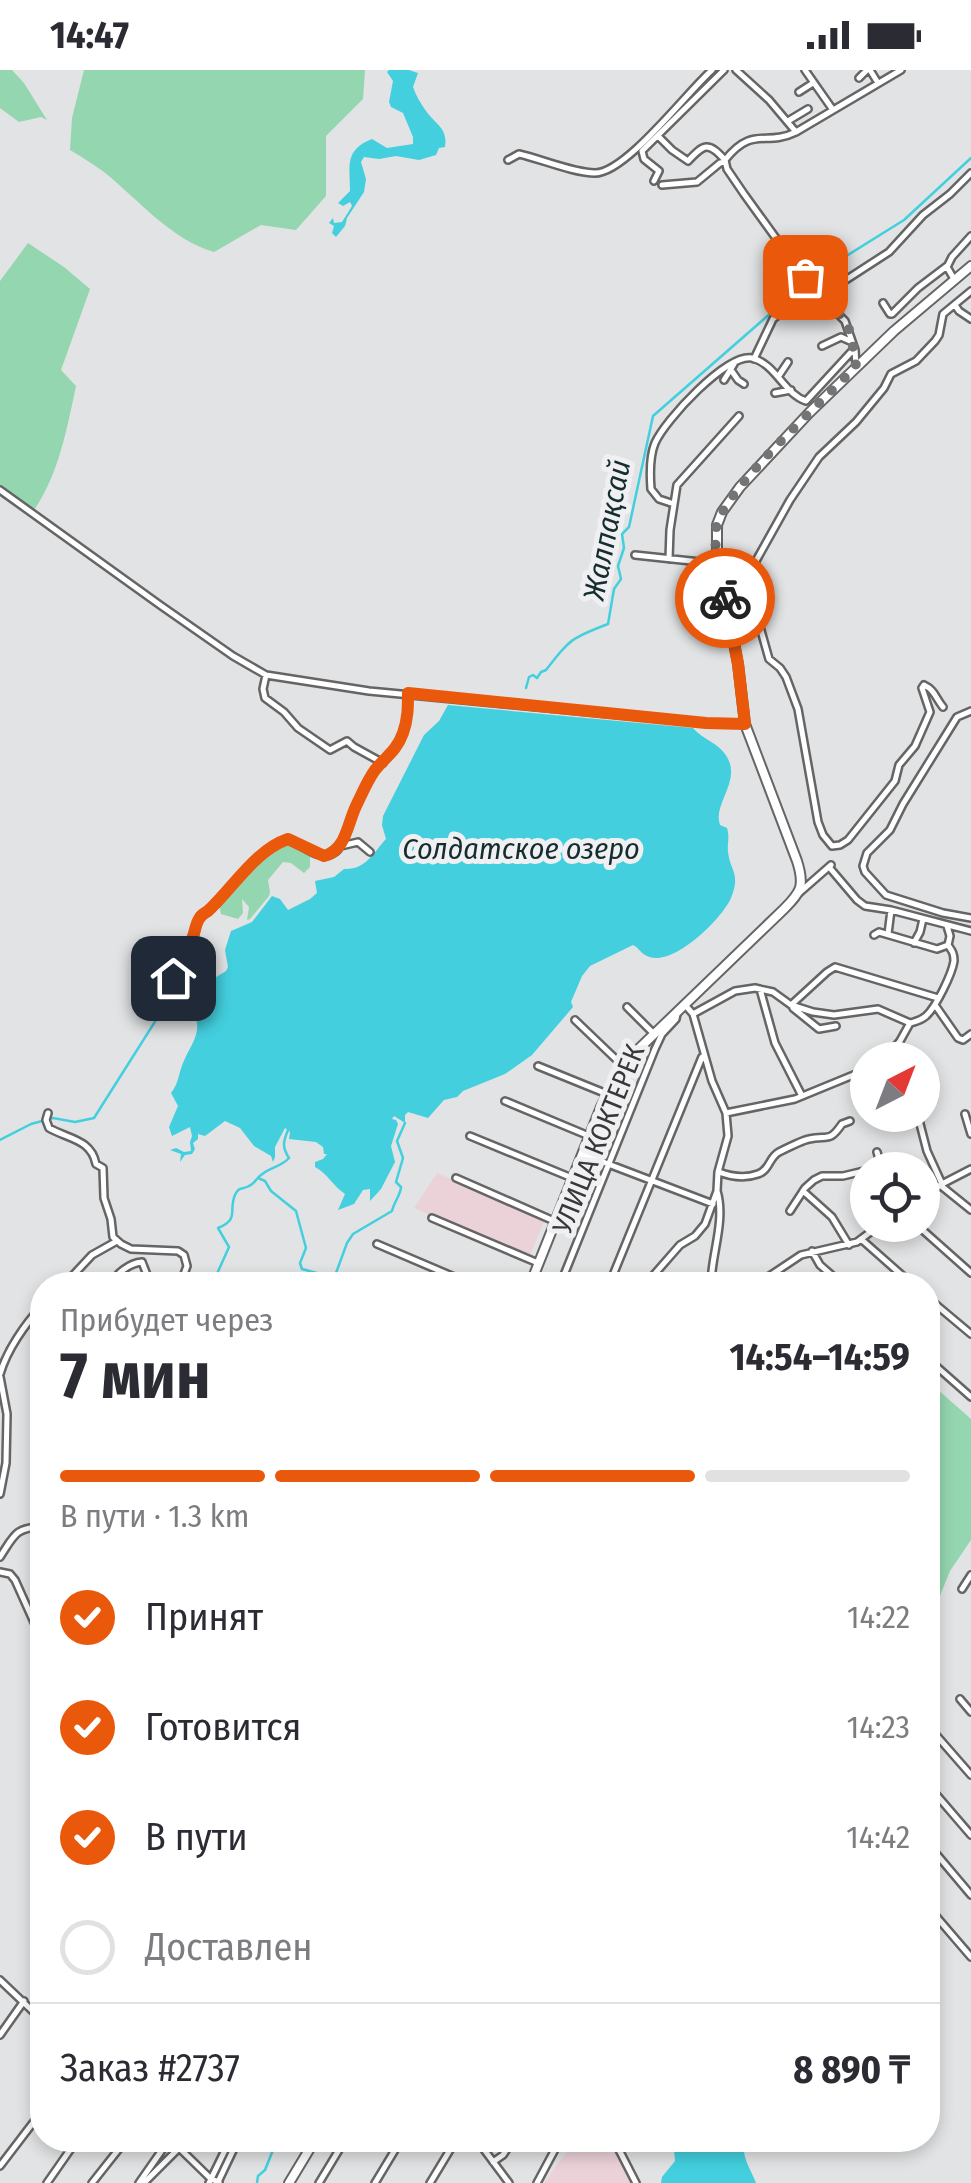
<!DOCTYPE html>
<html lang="ru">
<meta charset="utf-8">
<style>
:root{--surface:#fff;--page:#f7f7f7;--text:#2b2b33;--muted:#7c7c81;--line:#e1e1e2;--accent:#ea580c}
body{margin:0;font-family:"Fira Sans Condensed",sans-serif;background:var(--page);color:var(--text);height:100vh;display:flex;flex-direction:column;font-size:38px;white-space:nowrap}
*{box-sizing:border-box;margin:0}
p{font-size:32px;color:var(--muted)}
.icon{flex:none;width:55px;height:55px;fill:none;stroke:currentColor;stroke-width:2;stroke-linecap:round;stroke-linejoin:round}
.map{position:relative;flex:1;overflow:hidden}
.panel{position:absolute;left:30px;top:1202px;width:910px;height:880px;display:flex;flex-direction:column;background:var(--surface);border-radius:40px;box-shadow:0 5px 15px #0003}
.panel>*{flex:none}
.needle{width:65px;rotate:42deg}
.buttons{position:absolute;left:850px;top:972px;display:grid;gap:20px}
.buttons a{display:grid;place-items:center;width:90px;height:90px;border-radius:50%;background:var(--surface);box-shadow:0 5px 15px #0003;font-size:50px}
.pin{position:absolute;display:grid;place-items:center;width:85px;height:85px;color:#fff;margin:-42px;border-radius:20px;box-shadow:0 5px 15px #0006}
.courier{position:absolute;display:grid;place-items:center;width:100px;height:100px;margin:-50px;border:8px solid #ea580c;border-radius:50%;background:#fff;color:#222;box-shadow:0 2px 12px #0007}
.summary em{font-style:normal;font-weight:700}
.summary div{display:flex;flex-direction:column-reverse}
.summary{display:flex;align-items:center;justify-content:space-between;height:170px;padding:0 30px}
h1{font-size:65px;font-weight:700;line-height:75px}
.bar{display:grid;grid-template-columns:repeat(4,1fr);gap:15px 10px;align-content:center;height:120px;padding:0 30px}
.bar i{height:12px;border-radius:8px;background:var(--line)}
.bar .current{background:var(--accent)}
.bar p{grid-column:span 4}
.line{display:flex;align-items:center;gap:25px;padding:0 30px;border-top:2px solid var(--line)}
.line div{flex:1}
ol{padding:0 30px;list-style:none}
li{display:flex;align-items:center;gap:30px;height:110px}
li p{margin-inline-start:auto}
li .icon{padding:10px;border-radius:50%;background:var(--accent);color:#fff;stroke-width:4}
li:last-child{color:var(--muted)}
li i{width:55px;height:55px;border:5px solid var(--line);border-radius:50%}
.status{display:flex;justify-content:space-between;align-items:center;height:70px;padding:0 50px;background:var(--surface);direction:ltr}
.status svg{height:28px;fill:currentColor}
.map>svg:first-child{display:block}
.industrial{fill:#ebd2d8}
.green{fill:#94d6af}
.water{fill:#43cfde}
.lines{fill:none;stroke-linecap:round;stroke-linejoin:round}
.stream{stroke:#43cfde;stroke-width:2.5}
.street-casing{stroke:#656566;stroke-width:10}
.secondary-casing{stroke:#656566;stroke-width:12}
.street{stroke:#fff;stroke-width:5}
.secondary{stroke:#fff;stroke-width:8}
.done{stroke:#747475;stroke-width:10;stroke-dasharray:0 18}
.route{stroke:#ea580c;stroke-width:12}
.labels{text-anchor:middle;stroke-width:10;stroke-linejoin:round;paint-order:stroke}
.street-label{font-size:28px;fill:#383839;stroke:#f0f0f2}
.water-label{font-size:30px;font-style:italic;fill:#162d30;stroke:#f0f0f2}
</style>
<div class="status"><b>14:47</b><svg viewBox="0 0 49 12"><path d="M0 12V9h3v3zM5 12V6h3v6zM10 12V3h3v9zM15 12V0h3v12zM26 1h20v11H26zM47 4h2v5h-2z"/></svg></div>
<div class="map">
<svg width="971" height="2113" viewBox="0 0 971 2113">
<rect width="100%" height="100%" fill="#e2e3e4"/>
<path class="industrial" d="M437 1103 545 1150 529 1187 414 1138Z
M575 2070H611L633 2113H544Z"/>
<path class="green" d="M0 0H12L24 13 47 50 41 47 19 52 0 38Z
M84 0H365L363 29 326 66V126L296 160 261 155 214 182C170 169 139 130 104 102 93 94 82 87 70 80L72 48Z
M28 173 64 197 90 219 61 300 76 316C67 358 59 404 34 440L0 415V211Z
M289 771 310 783V797L304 803 291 793 283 792 268 810 270 822 269 826 250 849 247 850 249 837 242 829 243 843 238 849 221 844 218 830C227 823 236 815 244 807 258 792 268 775 289 771Z
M928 1311 971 1349V1470L950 1501 928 1555Z"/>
<path class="water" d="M389 0H409L418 3 413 17C416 26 421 34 426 41 436 55 448 58 445 77L439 78 436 85 419 90 396 86 379 89 364 87 361 92 366 109 364 122 347 148 345 156 336 167 332 163 334 156 329 153 333 148 334 153 342 152 352 136 350 132 343 136 338 133 350 121C350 96 344 80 372 69L387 78 413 74V67L403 43 391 37 389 32 393 11 387 2Z
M448 635 693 658C702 669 717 672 725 684 744 710 712 733 720 755L727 758C730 768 727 773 728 782 730 801 741 803 731 828 722 849 670 901 645 885 640 882 638 877 633 875L590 896 582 906 571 932 573 937 532 985 505 1004 463 1021 457 1027 444 1030 428 1048 408 1042 405 1045V1053L394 1046 392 1049 396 1050 398 1054 391 1076 395 1092 381 1119 370 1131V1119L363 1120 354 1134 338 1140 345 1124C333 1116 328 1104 315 1097V1092L323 1089 327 1084H324L323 1077 316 1072 289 1069 290 1062 285 1058 275 1077V1087L273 1092 271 1086 254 1076 240 1058 225 1051 205 1066 198 1064V1069L193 1073 195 1079 192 1084 185 1085 180 1092 181 1084 170 1080 176 1078 184 1082 191 1081 190 1072 192 1066 190 1057 172 1066 169 1057 178 1036 171 1023C179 1013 178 1005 183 993 190 975 206 959 191 940L194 935 206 932 212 928 213 909 226 901 228 897 225 880 231 861 252 852 272 826 280 829 288 840 310 829 317 823 315 811 334 807 344 799C366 800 373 783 386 769L382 755 383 746 424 665 439 651Z
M678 2070H746C739 2084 751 2099 756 2113H661L662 2107 675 2091 674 2079Z"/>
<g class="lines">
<path class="stream" d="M811 208 904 150 971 88
M526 618 529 607 533 605 537 608 541 602 546 600C570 569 571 568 608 554L614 519 621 509 618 496 624 478 622 464 629 457 653 346 804 214
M0 1070 31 1054 53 1048 75 1052 94 1048 163 939C174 935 182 932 192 938
M258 1108 265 1111 271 1121 296 1141 306 1178 300 1193 302 1199 328 1206 336 1203 347 1173 353 1164 392 1141C394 1132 401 1124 401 1117L396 1112 403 1088 397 1071 405 1053
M212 1215 229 1177 218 1158C240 1149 228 1141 235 1125 239 1116 242 1120 249 1116 256 1113 255 1109 261 1105 270 1097 281 1097 289 1088 282 1077 283 1072 288 1060
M257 2113 258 2106 265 2100 277 2070"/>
<defs>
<path id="street" d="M736 0 769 30 796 62
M805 0 833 40
M870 0 878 13
M859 8 867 0
M799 22 813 13
M788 51 808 39
M658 66 672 80 688 91C704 74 708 71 725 90
M508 90 519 84C541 89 574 103 595 103 626 103 687 22 712 0
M654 111 659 101 644 89 642 81 724 0
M662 115 697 112 720 93 725 92
M954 209 947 197 952 187 971 166
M883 233 890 244H892L918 218 947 196
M955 235 959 241 971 249
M786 237H804L889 182 923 145 950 124 971 103
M822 276 841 267 850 271
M754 289 773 249 812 218
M856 295 855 280 845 251 812 218 744 124 727 99 725 90C753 55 765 77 796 62L901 0
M731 300 738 310 744 314
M778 307 788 292
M724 310 734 294
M775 323 791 320
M0 420 160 535 233 586 266 605 369 621 706 653 745 654
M674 434 659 429 651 419C650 406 650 385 655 373 665 350 727 283 752 288 776 294 784 324 806 331L854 279
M635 485 719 494
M669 489 670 460 677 415 739 346
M266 605 263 619 265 628 284 642 298 658 330 680 347 671 354 677 383 693
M922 618 930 642 915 676 899 695 895 711 848 770 840 775 832 776 823 765 818 752 798 639 786 607 780 598 769 589 753 532 752 498 790 430 819 387 856 352 884 318 891 304 916 291 935 271 939 265 943 244 971 221
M922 618 924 615C935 620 936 629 943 637
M971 641 957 647 903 734 890 760 867 783 863 796 865 802 886 825 943 843 971 848
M341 776 358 772 370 782
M829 797 857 830 865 836 891 840 971 861
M799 823 831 795
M888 864 891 840
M874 865 879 862 937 879 948 875
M914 873 920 862 923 849
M760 919 775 973 802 1026
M791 935 827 902 835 897 938 928
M935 935 958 968 963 970 971 964
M151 936C168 920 171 910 180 890 184 882 189 876 193 869 196 862 196 852 200 846 202 844 211 840 213 837 233 816 260 778 288 769 301 774 318 791 332 784 345 778 347 755 353 743 360 729 366 712 375 700 387 686 396 682 403 662 408 649 408 637 408 623
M627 937 653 963
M793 938 819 959 836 956
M693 944 735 921 755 918 773 922 791 935 813 942 834 945 878 939 910 953C917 951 920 951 926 946 936 937 952 904 954 891 954 883 952 881 948 875L950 866 947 856
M575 950 622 995
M884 990 900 971 910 953
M538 996 607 1024
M505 1031 589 1066
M48 1043 46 1050 49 1058C68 1069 91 1069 96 1094L103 1098 104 1128 111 1149 113 1167 121 1174 131 1179 178 1181 184 1185 187 1196 180 1215
M726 1043 795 1029 868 999
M965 1044 971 1064
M919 1050 927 1081 942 1114
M470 1066 572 1108
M877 1082 882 1100
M582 1084 713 1134
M719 1102C732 1107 744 1109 758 1104 770 1100 769 1087 779 1082 785 1079 803 1070 809 1069 828 1065 829 1073 842 1054L850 1051
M456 1108 554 1151
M940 1115 971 1140
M803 1121 832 1147 849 1175
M922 1129 942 1114 971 1099
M790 1141 805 1118 814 1110 822 1106H843L868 1100
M432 1148 538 1193
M917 1155 971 1203
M861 1169 913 1215
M377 1174 473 1215
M812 1181 820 1195 843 1215
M346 1210 357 1215
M64 1215 92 1185 117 1171
M110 1215C116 1204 129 1193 142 1192L151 1215
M560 1215 655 979 662 964 676 949 677 944
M609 1215 702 987
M645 1215 680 1175 695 1166 705 1154 717 1121 718 1102 728 1066 726 1043 712 1011 693 944 686 936
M711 1215C711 1185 726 1151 717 1121
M756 1215 801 1185 857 1172 880 1155
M928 1228 971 1264
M928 1289 971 1327
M0 1304C7 1280 25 1254 42 1236
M0 1307 7 1344 6 1393 0 1424
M0 1487C14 1466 15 1457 42 1457
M0 1502 10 1504 15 1510 42 1570
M962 1519 971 1505
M960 1629 971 1642
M936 1665 971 1705
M928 1715 971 1765
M928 1774 971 1825
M928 1837 971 1887
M0 1910 42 1950
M0 1965 24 1931
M171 2070 211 2109 219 2112
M477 2070 509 2113
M614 2070 636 2113
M620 2082 629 2070
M493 2092 503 2085 513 2070
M0 2096 42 2041
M218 2112 238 2070
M47 2113 77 2070
M92 2113 126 2070
M139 2113 169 2070
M144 2113 187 2070
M209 2113 230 2070
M319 2113 345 2070
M375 2113 401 2070
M430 2113 456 2070
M537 2113 560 2070"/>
<path id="secondary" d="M530 1215 601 1037 622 995 784 839C801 822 805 816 797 791L745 654 738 594 717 480V455L722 442 740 417 809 343 894 261 971 196
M289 2113 315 2070"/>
</defs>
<use href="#street" class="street-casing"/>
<use href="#secondary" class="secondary-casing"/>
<use href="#street" class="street"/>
<use href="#secondary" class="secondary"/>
</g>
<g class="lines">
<path class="done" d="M725 528C721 506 713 481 716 459 721 421 827 328 856 296 854 282 852 269 848 256 843 245 815 221 805 207"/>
<path class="route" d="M173 908C178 895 185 884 191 871 195 864 195 855 199 849 204 841 205 845 211 838 235 815 256 780 288 769L324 786C346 780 347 755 356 736 362 724 367 711 375 700 386 686 396 682 403 663 408 649 408 637 408 623L706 653 745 654 738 594 725 528"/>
</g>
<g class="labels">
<g class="street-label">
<text transform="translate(598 1069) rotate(-68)" y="10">УЛИЦА КОКТЕРЕК</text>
</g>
<g class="water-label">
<text transform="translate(607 460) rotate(-79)" y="10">Жалпақсай</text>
<text x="521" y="789">Солдатское озеро</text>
</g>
</g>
</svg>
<div class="buttons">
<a><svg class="needle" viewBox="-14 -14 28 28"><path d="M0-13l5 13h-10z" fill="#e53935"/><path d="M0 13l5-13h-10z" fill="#7c7c81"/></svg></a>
<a><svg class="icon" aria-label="locate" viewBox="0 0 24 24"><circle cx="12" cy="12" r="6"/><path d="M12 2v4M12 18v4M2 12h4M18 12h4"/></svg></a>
</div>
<div class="pin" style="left:805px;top:207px;background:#ea580c"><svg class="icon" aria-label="bag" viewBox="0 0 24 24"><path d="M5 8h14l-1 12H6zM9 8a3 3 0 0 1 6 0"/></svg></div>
<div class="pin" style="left:173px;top:908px;background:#1f2937"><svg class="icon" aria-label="home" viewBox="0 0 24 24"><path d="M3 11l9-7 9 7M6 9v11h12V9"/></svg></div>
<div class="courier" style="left:725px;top:528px"><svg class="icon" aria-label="bike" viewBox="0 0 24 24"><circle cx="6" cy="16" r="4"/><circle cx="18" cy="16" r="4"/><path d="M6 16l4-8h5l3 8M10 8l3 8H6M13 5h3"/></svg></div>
<section class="panel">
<div class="summary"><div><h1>7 мин</h1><p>Прибудет через</p></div><em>14:54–14:59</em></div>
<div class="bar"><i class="current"></i><i class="current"></i><i class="current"></i><i></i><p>В пути · 1.3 km</p></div>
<ol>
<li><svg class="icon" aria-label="check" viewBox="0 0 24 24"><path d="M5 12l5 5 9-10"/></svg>Принят<p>14:22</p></li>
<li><svg class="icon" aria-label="check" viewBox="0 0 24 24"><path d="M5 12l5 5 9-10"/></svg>Готовится<p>14:23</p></li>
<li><svg class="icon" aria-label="check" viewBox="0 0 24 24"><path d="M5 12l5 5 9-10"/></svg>В пути<p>14:42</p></li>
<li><i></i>Доставлен</li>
</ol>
<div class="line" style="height:130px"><div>Заказ #2737</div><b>8 890 ₸</b></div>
</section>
</div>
